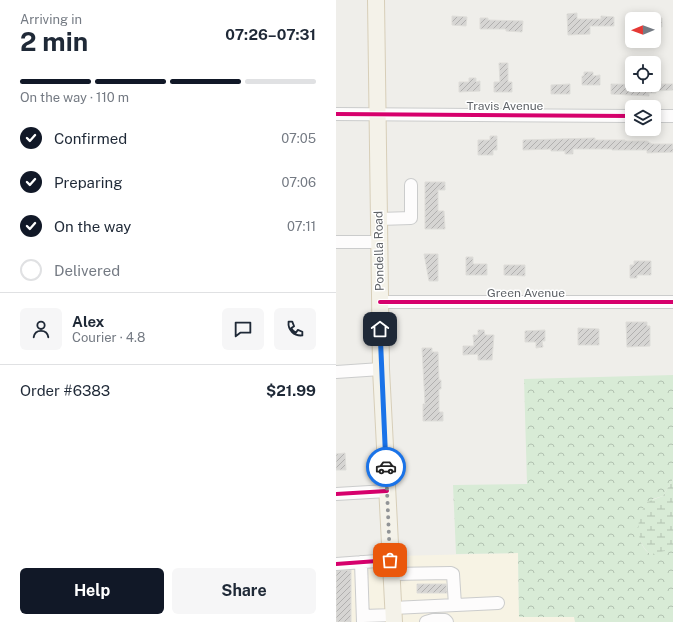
<!DOCTYPE html>
<meta charset="utf-8">
<style>
:root{--surface:#fff;--page:#f6f6f7;--text:#1f2937;--muted:#747a83;--line:#e0e1e3;--accent:#111827}
body{margin:0;font-family:"Public Sans",sans-serif;background:var(--page);color:var(--text);height:100vh;display:flex;flex-direction:column;font-size:15px;white-space:nowrap}
*{box-sizing:border-box;margin:0}
p{font-size:13px;color:var(--muted)}
.icon{flex:none;width:22px;height:22px;fill:none;stroke:currentColor;stroke-width:2;stroke-linecap:round;stroke-linejoin:round}
.map{position:relative;flex:1;overflow:hidden}
.drawer{display:flex;flex-direction:column;background:var(--surface);width:336px}
.drawer>*{flex:none}
.needle{width:26px;rotate:269deg}
.fabs{position:absolute;left:289px;top:12px;display:grid;gap:8px}
.fabs a{display:grid;place-items:center;width:36px;height:36px;border-radius:6px;background:var(--surface);box-shadow:0 2px 10px #0003;font-size:20px}
.pin{position:absolute;display:grid;place-items:center;width:34px;height:34px;color:#fff;margin:-17px;border-radius:8px;box-shadow:0 2px 6px #0006}
.courier{position:absolute;display:grid;place-items:center;width:40px;height:40px;margin:-20px;border:3px solid #1a73e8;border-radius:50%;background:#fff;color:#222;box-shadow:0 1px 5px #0007}
.overview em{font-style:normal;font-weight:700}
.overview div{display:flex;flex-direction:column-reverse}
.overview{display:flex;align-items:center;justify-content:space-between;height:68px;padding:0 20px}
h1{font-size:26px;font-weight:700;line-height:30px}
.bar{display:grid;grid-template-columns:repeat(4,1fr);gap:6px 4px;align-content:center;height:48px;padding:0 20px}
.bar i{height:5px;border-radius:3px;background:var(--line)}
.bar .active{background:var(--accent)}
.bar p{grid-column:span 4}
.line{display:flex;align-items:center;gap:10px;padding:0 20px;border-top:1px solid var(--line)}
.line div{flex:1}
.round{display:grid;place-items:center;flex:none;width:42px;height:42px;border-radius:6px;background:var(--page)}
ol{padding:0 20px;list-style:none}
li{display:flex;align-items:center;gap:12px;height:44px}
li p{margin-inline-start:auto}
li .icon{padding:4px;border-radius:50%;background:var(--accent);color:#fff;stroke-width:4}
li:last-child{color:var(--muted)}
li i{width:22px;height:22px;border:2px solid var(--line);border-radius:50%}
.button{display:flex;gap:8px;margin-top:auto;padding:8px 20px}
.button a{flex:1;height:46px;border-radius:6px;background:var(--accent);color:#fff;font-size:16px;font-weight:700;line-height:46px;text-align:center}
.button a+a{background:var(--page);color:var(--text)}
main{display:flex;flex:1;min-height:0}
.map>svg:first-child{display:block}
.commercial{fill:#f7f3e4}
.forest{fill:url(#forest-crowns)}
.wetland{fill:url(#wetland-marsh)}
.building{fill:url(#building-hatch);stroke:#deddd9}
.lines{fill:none;stroke-linecap:round;stroke-linejoin:round}
.minor-casing{stroke:#cbcccc;stroke-width:14}
.major-casing{stroke:#d7ceb8;stroke-width:18}
.minor{stroke:#fdfcfc;stroke-width:12}
.major{stroke:#f4f2e9;stroke-width:16}
.cycleway-casing{stroke:#fff;stroke-width:6}
.cycleway{stroke:#d6006c;stroke-width:4}
.done{stroke:#919496;stroke-width:4;stroke-dasharray:0 7.2}
.route{stroke:#1a73e8;stroke-width:5}
.labels{text-anchor:middle;stroke-width:3;stroke-linejoin:round;paint-order:stroke}
.street-label{font-size:12px;fill:#5f6368;stroke:#fff}
</style>
<main>
<section class="drawer">
<div class="overview"><div><h1>2 min</h1><p>Arriving in</p></div><em>07:26–07:31</em></div>
<div class="bar"><i class="active"></i><i class="active"></i><i class="active"></i><i></i><p>On the way · 110 m</p></div>
<ol>
<li><svg class="icon" aria-label="check" viewBox="0 0 24 24"><path d="M5 12l5 5 9-10"/></svg>Confirmed<p>07:05</p></li>
<li><svg class="icon" aria-label="check" viewBox="0 0 24 24"><path d="M5 12l5 5 9-10"/></svg>Preparing<p>07:06</p></li>
<li><svg class="icon" aria-label="check" viewBox="0 0 24 24"><path d="M5 12l5 5 9-10"/></svg>On the way<p>07:11</p></li>
<li><i></i>Delivered</li>
</ol>
<div class="line" style="height:72px"><a class="round"><svg class="icon" aria-label="person" viewBox="0 0 24 24"><circle cx="12" cy="8" r="4"/><path d="M4 21q1-7 8-7t8 7"/></svg></a><div><b>Alex</b><p>Courier · 4.8</p></div><a class="round"><svg class="icon" aria-label="chat" viewBox="0 0 24 24"><path d="M4 5h16v11H9l-5 4z"/></svg></a><a class="round"><svg class="icon" aria-label="phone" viewBox="0 0 24 24"><path d="M5 4h4l2 5-3 2q2 4 5 5l2-3 5 2v4C11 20 4 13 5 4z"/></svg></a></div>
<div class="line" style="height:52px"><div>Order #6383</div><b>$21.99</b></div>
<div class="button"><a>Help</a><a>Share</a></div>
</section>
<div class="map">
<svg width="337" height="622" viewBox="0 0 337 622">
<defs>
<pattern id="forest-crowns" width="20" height="18" patternUnits="userSpaceOnUse"><rect width="20" height="18" fill="#d8ebd6"/><path d="M2 6a3 3 0 1 1 6 0M12 15a3 3 0 1 1 6 0" fill="none" stroke="#b2c2b1"/></pattern>
<pattern id="wetland-marsh" width="20" height="14" patternUnits="userSpaceOnUse"><rect width="20" height="14" fill="#d8ebd6"/><path d="M1 5h8M5 5V1M11 12h8M15 12V8" fill="none" stroke="#b2c2b1"/></pattern>
<pattern id="building-hatch" width="6" height="6" patternUnits="userSpaceOnUse"><rect width="6" height="6" fill="#d6d5d3"/><path d="M-1 1l2-2M0 6l6-6M5 7l2-2" fill="none" stroke="#b1b0af"/></pattern>
</defs>
<rect width="100%" height="100%" fill="#efeeea"/>
<path class="commercial" d="M182 553 183 617H239V622H63L59 556Z
M49 556 53 622H0V559Z"/>
<path class="forest" d="M337 375V479L327 496 317 499C310 518 294 539 314 554L328 550H337V622H239L238 617H183L182 553 120 554 117 485 191 484 188 379Z"/>
<path class="wetland" d="M337 479V550C328 550 322 554 314 554 298 541 300 517 311 502L327 496Z"/>
<path class="building" d="M241 13V19H265V16L278 17V26H254V34L232 35 231 14Z
M116 16 131 17 130 26 116 25Z
M144 18H152V20L187 21 186 32 170 31V29H144Z
M318 18H326V27H318Z
M163 63H172V82H176V92H158V82H164Z
M248 72H257V76L264 75V85H246V76H248Z
M133 78H140V82L144 81V91L123 92V82H133Z
M318 81H325V84H337V90L320 91V93H313V96L275 94V84L318 85Z
M234 84V94H215V85Z
M154 136H161V150H157V155H142V140H154Z
M259 138V140H289V141H311L316 144H337V152L311 153V150H276V149H237V154H229V151H215V149L187 150V140Z
M89 182H109V190H102V211H108L109 229H89Z
M88 254H102V281H93Z
M130 257H137V264H151V275H130Z
M298 261H315V275H301V278H294V265H298Z
M168 265H189V276L168 275Z
M290 322H311V326H314V346L291 347Z
M242 328 263 329V345H242Z
M142 330H148L149 335H158L156 360H142V354L127 355V346H138L137 335H142Z
M209 330V341H206L207 347 200 348V342H189V331Z
M86 348H96V352H102L103 380H105V389H103V412H107V421H87V404H89Z
M9 453 10 470H0V454Z
M15 570V622H0V571Z
M81 584H110L111 593H81Z"/>
<g class="lines">
<defs>
<path id="minor" d="M0 114 296 116
M318 116H337
M43 219 75 218V185
M0 242H43
M44 302H337
M0 372 45 369
M0 494 51 491
M25 562 27 622
M0 564 55 560
M55 574 115 573 117 574 119 605
M57 608 162 603
M27 616 58 615
M90 622 97 620H109L111 622"/>
<path id="major" d="M40 0 45 369 58 622"/>
</defs>
<use href="#minor" class="minor-casing"/>
<use href="#major" class="major-casing"/>
<use href="#minor" class="minor"/>
<use href="#major" class="major"/>
<defs>
<path id="cycleway" d="M0 114 296 116
M44 302H337
M0 494 51 491
M0 564 55 560"/>
</defs>
<use href="#cycleway" class="cycleway-casing"/>
<use href="#cycleway" class="cycleway"/>
</g>
<g class="lines">
<path class="done" d="M50 467 54 560"/>
<path class="route" d="M44 329 50 467"/>
</g>
<g class="labels">
<g class="street-label">
<text x="169" y="110">Travis Avenue</text>
<text transform="translate(43 251) rotate(-91)" y="4">Pondella Road</text>
<text x="190" y="297">Green Avenue</text>
</g>
</g>
</svg>
<div class="fabs">
<a><svg class="needle" viewBox="-14 -14 28 28"><path d="M0-13l5 13h-10z" fill="#e53935"/><path d="M0 13l5-13h-10z" fill="#747a83"/></svg></a>
<a><svg class="icon" aria-label="locate" viewBox="0 0 24 24"><circle cx="12" cy="12" r="6"/><path d="M12 2v4M12 18v4M2 12h4M18 12h4"/></svg></a>
<a><svg class="icon" aria-label="layers" viewBox="0 0 24 24"><path d="M12 4l9 5-9 5-9-5zM3 14l9 5 9-5"/></svg></a>
</div>
<div class="pin" style="left:54px;top:560px;background:#ea580c"><svg class="icon" aria-label="bag" viewBox="0 0 24 24"><path d="M5 8h14l-1 12H6zM9 8a3 3 0 0 1 6 0"/></svg></div>
<div class="pin" style="left:44px;top:329px;background:#1f2937"><svg class="icon" aria-label="home" viewBox="0 0 24 24"><path d="M3 11l9-7 9 7M6 9v11h12V9"/></svg></div>
<div class="courier" style="left:50px;top:467px"><svg class="icon" aria-label="car" viewBox="0 0 24 24"><path d="M5 17H2v-5l4-1 3-4h7l3 4 3 1v5h-3M9 17h6M6 11h13"/><circle cx="7" cy="17" r="2"/><circle cx="17" cy="17" r="2"/></svg></div>
</div>
</main>
